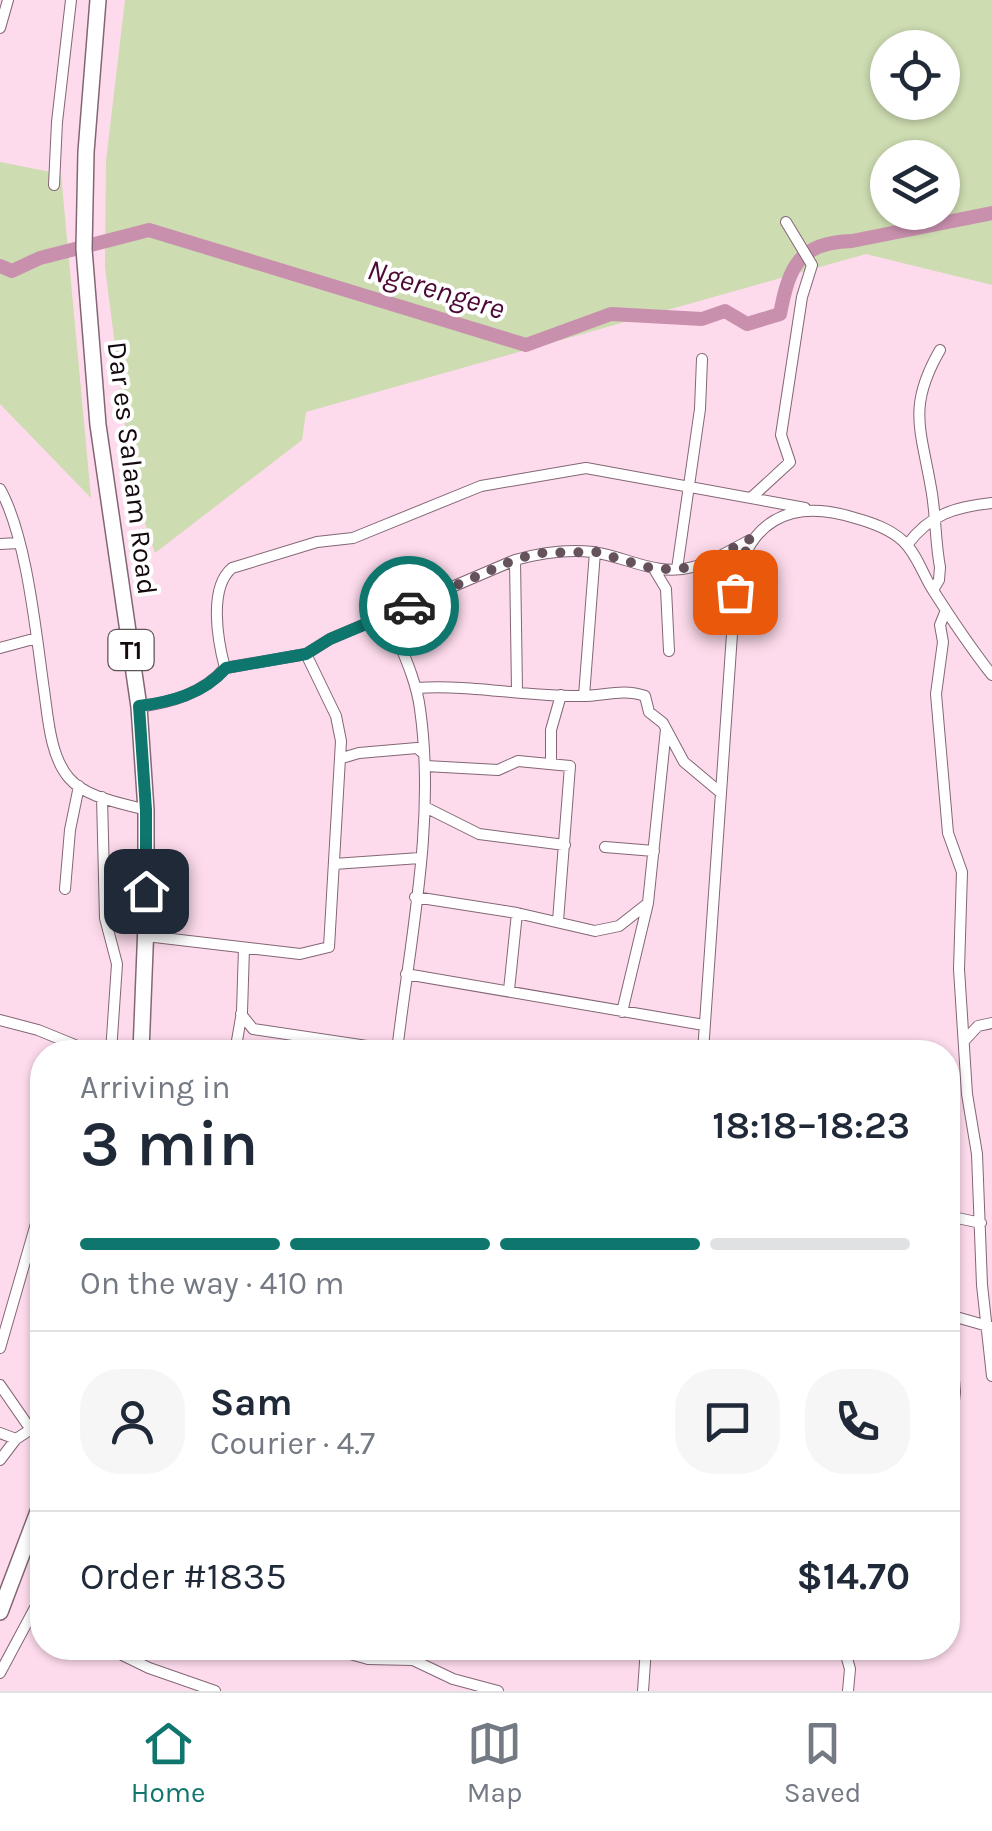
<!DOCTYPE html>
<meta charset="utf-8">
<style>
:root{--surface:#fff;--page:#f6f6f7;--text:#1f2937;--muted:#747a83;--line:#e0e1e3;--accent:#0f766e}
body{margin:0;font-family:Karla,sans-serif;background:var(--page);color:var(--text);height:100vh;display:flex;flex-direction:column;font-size:38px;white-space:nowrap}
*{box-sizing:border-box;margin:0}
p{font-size:32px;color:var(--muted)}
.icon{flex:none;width:55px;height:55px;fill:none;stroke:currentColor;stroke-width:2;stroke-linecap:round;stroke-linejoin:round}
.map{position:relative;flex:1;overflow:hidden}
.drawer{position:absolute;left:30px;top:1040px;width:930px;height:620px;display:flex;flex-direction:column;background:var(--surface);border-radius:40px;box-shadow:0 2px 8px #0004}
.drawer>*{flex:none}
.tools{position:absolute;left:870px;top:30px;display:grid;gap:20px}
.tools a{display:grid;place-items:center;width:90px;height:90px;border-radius:50%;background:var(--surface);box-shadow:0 2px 8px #0004;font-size:50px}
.pin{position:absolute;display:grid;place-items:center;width:85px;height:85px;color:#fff;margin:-42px;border-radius:20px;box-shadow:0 5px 15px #0006}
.courier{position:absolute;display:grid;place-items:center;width:100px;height:100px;margin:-50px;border:8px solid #0f766e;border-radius:50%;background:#fff;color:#222;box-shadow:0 2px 12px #0007}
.summary em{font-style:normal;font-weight:600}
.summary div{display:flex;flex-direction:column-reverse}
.summary{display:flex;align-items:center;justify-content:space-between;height:170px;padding:0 50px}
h1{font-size:65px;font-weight:600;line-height:75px}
.bar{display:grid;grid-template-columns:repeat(4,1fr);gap:15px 10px;align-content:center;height:120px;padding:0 50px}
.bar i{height:12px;border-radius:8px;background:var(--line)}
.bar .active{background:var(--accent)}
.bar p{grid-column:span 4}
.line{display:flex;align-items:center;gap:25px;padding:0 50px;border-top:2px solid var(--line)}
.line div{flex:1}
.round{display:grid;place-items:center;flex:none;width:105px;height:105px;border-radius:40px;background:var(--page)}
.menu{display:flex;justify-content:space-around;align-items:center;height:140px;border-top:2px solid var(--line);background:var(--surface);font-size:28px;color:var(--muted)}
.menu a{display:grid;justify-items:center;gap:5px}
.menu .active{color:var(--accent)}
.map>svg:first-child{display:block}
.green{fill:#cddcb1;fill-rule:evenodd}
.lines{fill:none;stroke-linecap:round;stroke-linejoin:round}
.river{stroke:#c990ae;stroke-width:14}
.minor-casing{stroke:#836675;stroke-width:12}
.highway-casing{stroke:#836675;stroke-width:18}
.minor{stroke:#fff;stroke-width:10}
.highway{stroke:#fff;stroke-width:15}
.done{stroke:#65525c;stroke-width:10;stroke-dasharray:0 18}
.route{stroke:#0f766e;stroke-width:12}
.labels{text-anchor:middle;stroke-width:8;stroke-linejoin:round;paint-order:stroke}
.shield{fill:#fff;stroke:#5a5356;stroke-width:2.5}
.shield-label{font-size:25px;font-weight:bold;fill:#13090e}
.street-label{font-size:28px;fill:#13090e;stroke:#fff}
.water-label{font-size:30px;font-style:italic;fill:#4d0935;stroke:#fff}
</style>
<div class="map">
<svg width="992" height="1691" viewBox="0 0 992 1691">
<rect width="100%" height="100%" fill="#fddbec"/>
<path class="green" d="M125 0H992V285L866 254 306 412 302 440 155 553 133 487 105 267 106 161ZM888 48H942V102H888ZM888 158H942V212H888Z
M0 162 61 174 91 498 0 404Z"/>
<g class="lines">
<path class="river" d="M0 266 12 271 40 258 149 230 526 345 611 314 702 319 725 311 747 324 780 314C789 267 799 242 852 241L992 213"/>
<defs>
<path id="minor" d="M0 28 8 0
M54 185 57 122 71 0
M0 489C27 537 36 634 44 690 48 717 50 756 69 778 86 798 122 803 146 810
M752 497 790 462 781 435 802 297 812 265 786 222
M0 544 19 543
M907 545C930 514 955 507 992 503
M515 560 517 690
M654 569 666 589 669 651
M677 569 700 409 702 359
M933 590 939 580 940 567C935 541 936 514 931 488 921 429 907 407 940 350
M946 610 940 625 943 642 936 694 948 833 962 872 959 969 967 1094 977 1154 982 1285 992 1376
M388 615C399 645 416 677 420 709 436 822 410 939 397 1051
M0 648 37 638
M225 668C218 642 208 588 232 568L317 542 353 538 481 486 586 468 805 508
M416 688C472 684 526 697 582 696 604 696 623 688 645 696L649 712 663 723 684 762 721 793
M584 696 595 552
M139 707C171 702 203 694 225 668L306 654 330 639 515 560C540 553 566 549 593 552 628 557 656 577 693 567 713 562 732 549 750 540
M342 758 359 753 417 748 424 754
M551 762V730L561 695
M426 766 498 770 518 761 570 766 558 921
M102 797 105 918 117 964 111 1052
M425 807 479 834 565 845
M605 847 654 851
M334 864 420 858
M65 889 70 830 79 786
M415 897 517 913 595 931 619 926 647 904
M146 936 300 954 329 947 341 741 336 716 306 654
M406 974 704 1025
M509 990 517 913
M622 1012 648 903 666 729
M241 1014 253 1029 407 1052
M0 1020 38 1030 92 1052
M964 1041 978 1026 992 1023
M235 1052 242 1012 244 948
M703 1052 735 591C745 522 789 497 855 518 873 523 890 529 903 541 916 553 922 572 931 587 950 617 970 647 992 675
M40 1078 42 1080
M948 1216 981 1223
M948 1308 955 1392 953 1409 948 1417
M949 1315 991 1327
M0 1348 42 1203
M0 1385 27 1424 42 1430
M0 1433 16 1439
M0 1460 16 1439 33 1428
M108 1648 149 1668 215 1691
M329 1648 368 1659 413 1660 453 1679 498 1691
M844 1648 850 1669 848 1691
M0 1673 38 1602
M643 1691 646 1648"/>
<path id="highway" d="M98 0 86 152 84 249 98 425 139 707 146 810V924L141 1052
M0 1612 42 1501"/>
</defs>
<use href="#minor" class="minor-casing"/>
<use href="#highway" class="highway-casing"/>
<use href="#minor" class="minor"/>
<use href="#highway" class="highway"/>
</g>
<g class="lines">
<path class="done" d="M409 606 514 560 538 553 596 552 654 569H677L698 566 752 538 741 561 735 592"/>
<path class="route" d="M146 891V810L139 706C171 702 203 694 226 668L306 654 330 639 409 606"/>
</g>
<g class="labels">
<rect class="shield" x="108.5" y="630" width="45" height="40" rx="8"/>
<g class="shield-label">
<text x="131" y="659">T1</text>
</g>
<g class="street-label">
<text transform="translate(133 468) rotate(83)" y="10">Dar es Salaam Road</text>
</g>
<g class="water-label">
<text transform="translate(436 289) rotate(17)" y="10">Ngerengere</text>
</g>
</g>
</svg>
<div class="tools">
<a><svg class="icon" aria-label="locate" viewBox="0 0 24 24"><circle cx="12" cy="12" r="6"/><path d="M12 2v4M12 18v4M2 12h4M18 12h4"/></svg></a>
<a><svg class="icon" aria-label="layers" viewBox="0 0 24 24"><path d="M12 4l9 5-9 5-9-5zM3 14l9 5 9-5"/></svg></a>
</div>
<div class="pin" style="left:735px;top:592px;background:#ea580c"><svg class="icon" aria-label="bag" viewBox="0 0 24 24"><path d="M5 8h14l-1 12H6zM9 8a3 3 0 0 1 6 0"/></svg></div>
<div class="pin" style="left:146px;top:891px;background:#1f2937"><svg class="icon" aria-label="home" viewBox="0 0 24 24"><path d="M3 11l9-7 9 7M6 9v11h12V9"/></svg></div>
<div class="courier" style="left:409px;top:606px"><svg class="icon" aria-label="car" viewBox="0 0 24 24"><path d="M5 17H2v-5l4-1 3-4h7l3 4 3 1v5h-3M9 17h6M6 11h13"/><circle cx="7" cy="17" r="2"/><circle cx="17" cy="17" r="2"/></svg></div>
<section class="drawer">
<div class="summary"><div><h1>3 min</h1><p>Arriving in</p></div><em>18:18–18:23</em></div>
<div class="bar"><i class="active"></i><i class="active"></i><i class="active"></i><i></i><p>On the way · 410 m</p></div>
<div class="line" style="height:180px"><a class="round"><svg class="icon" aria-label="person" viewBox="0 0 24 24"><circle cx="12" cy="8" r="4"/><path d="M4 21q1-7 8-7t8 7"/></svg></a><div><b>Sam</b><p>Courier · 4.7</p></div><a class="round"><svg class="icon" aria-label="chat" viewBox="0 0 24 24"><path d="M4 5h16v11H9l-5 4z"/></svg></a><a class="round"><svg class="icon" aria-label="phone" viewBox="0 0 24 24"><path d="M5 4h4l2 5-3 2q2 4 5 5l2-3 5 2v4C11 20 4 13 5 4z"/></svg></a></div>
<div class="line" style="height:130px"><div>Order #1835</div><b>$14.70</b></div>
</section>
</div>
<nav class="menu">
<a class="active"><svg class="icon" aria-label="home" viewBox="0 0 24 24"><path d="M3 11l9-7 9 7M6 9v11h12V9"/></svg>Home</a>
<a><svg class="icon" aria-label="map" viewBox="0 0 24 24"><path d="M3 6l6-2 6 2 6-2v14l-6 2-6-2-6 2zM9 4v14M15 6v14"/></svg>Map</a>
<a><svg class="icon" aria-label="saved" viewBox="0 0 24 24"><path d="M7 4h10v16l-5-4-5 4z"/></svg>Saved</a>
</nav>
